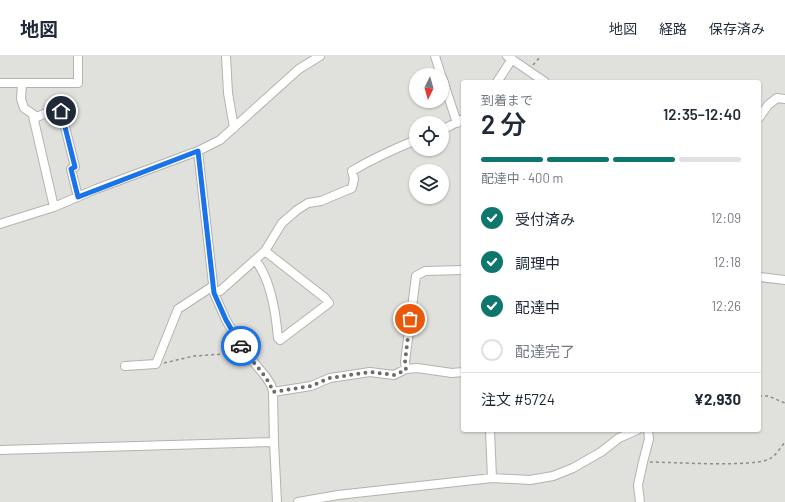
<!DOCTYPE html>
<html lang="ja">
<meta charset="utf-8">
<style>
:root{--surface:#fff;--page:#f2f2f3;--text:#1f2937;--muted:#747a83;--line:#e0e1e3;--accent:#0f766e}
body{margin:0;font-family:Barlow,"Noto Sans JP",sans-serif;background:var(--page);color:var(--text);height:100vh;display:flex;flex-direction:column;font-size:15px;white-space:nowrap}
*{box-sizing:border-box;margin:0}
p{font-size:13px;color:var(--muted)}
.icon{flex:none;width:22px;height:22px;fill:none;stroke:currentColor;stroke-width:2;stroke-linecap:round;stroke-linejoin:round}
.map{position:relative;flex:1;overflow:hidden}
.sheet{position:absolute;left:461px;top:24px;width:300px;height:352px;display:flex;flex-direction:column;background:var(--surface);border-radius:4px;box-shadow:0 1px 3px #0004}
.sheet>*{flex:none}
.needle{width:26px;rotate:185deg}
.tools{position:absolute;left:409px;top:12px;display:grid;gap:8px}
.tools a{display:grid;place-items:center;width:40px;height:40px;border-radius:50%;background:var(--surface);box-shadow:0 1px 3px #0004;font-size:20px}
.pin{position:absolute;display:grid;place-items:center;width:34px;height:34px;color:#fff;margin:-17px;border:2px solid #fff;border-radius:50%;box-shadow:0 1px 4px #0007}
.courier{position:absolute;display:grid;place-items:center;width:40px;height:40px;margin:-20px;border:3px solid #1a73e8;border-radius:50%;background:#fff;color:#222;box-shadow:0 1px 5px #0007}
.summary em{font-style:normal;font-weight:600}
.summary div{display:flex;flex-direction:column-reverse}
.summary{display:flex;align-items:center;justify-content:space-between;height:68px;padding:0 20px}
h1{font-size:26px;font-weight:600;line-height:30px}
.bar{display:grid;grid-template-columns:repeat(4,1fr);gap:6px 4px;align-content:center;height:48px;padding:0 20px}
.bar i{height:5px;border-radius:3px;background:var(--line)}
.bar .current{background:var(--accent)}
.bar p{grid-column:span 4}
.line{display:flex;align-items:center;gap:10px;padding:0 20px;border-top:1px solid var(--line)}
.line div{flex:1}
ol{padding:0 20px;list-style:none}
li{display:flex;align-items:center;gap:12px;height:44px}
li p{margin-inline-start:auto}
li .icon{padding:4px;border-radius:50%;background:var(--accent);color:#fff;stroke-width:4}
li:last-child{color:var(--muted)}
li i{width:22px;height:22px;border:2px solid var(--line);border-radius:50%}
header{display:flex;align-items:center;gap:24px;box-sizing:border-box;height:56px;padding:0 20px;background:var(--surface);border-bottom:1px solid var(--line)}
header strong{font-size:19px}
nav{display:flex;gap:22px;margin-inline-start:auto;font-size:14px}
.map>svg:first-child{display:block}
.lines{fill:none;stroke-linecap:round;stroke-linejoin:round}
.minor-casing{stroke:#b2b3ad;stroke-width:10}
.path{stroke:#8b8c89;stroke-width:1.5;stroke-dasharray:3 3;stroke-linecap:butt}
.minor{stroke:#fff;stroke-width:8}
.done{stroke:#6c6d6a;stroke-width:4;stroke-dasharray:0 7.2}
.route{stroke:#1a73e8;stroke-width:5}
</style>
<header>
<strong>地図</strong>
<nav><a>地図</a><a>経路</a><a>保存済み</a></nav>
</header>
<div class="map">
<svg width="785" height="446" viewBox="0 0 785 446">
<rect width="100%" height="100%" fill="#e0e1dc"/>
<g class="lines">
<defs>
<path id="minor" d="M226 0 228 37 234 72
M435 0 441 19
M507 0 545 26
M442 21 457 67
M497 26 512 3
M0 27H78V0
M22 28 21 43 24 52 37 61 55 53 61 55 75 111 71 113 78 141
M33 60 54 151
M759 62 768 49 777 42 785 43
M442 74 463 63
M198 95 214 237 226 264 243 293 266 321 271 329 273 336 274 386 277 446
M0 168 54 151 96 133 198 95 220 84 299 13 320 0
M256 205C271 224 276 259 278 282L280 284 329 247 325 242 265 195
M759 221 785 224
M214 237 220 235 265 195 282 167 297 154 308 147 321 145 352 132 354 123 352 115C372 103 394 93 416 84
M125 310 156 308 178 253 213 230
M406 313 417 312 452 317 463 316
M273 336 311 330 330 322 370 316 394 319 406 313 405 306 416 220 425 215 463 214
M490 374 492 422
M0 394 274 386
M298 446 338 439 492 422 530 424 553 420 573 412 601 396 619 382 637 374
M640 446 638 429 643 406 649 383 648 374"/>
</defs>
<use href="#minor" class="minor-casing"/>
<path class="path" d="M533 9 541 0
M164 307 194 300 237 297
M759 340H768L785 347
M650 406C671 406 758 412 771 402 776 399 781 391 785 386"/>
<use href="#minor" class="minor"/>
</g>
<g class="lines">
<path class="done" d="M241 290C251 306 267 318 273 336L311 330 330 322 370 316 394 319 406 314 405 306 410 263"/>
<path class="route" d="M61 55 75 111 71 113 78 141 198 95 214 237 226 264 241 290"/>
</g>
</svg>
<div class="tools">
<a><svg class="needle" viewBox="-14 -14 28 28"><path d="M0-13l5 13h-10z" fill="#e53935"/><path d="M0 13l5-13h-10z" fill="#747a83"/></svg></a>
<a><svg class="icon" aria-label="locate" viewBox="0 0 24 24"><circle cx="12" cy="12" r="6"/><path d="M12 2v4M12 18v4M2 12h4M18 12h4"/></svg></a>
<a><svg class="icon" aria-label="layers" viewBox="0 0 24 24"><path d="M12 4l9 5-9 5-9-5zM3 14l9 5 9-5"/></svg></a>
</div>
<div class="pin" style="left:410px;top:263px;background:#ea580c"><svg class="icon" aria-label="bag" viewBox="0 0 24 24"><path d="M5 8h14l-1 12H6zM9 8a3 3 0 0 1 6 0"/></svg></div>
<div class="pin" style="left:61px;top:55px;background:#1f2937"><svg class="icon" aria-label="home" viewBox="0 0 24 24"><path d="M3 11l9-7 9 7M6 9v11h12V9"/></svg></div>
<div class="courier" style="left:241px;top:290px"><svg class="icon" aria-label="car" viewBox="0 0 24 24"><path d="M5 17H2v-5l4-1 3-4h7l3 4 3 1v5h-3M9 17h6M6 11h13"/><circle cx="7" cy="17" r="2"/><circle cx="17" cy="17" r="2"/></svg></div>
<section class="sheet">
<div class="summary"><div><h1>2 分</h1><p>到着まで</p></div><em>12:35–12:40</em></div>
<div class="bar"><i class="current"></i><i class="current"></i><i class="current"></i><i></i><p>配達中 · 400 m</p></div>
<ol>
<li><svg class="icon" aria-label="check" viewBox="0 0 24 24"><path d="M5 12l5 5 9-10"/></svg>受付済み<p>12:09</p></li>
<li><svg class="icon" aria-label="check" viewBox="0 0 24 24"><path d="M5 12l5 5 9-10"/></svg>調理中<p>12:18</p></li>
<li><svg class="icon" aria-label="check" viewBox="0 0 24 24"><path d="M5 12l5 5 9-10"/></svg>配達中<p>12:26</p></li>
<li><i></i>配達完了</li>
</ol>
<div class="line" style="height:52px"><div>注文 #5724</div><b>¥2,930</b></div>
</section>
</div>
